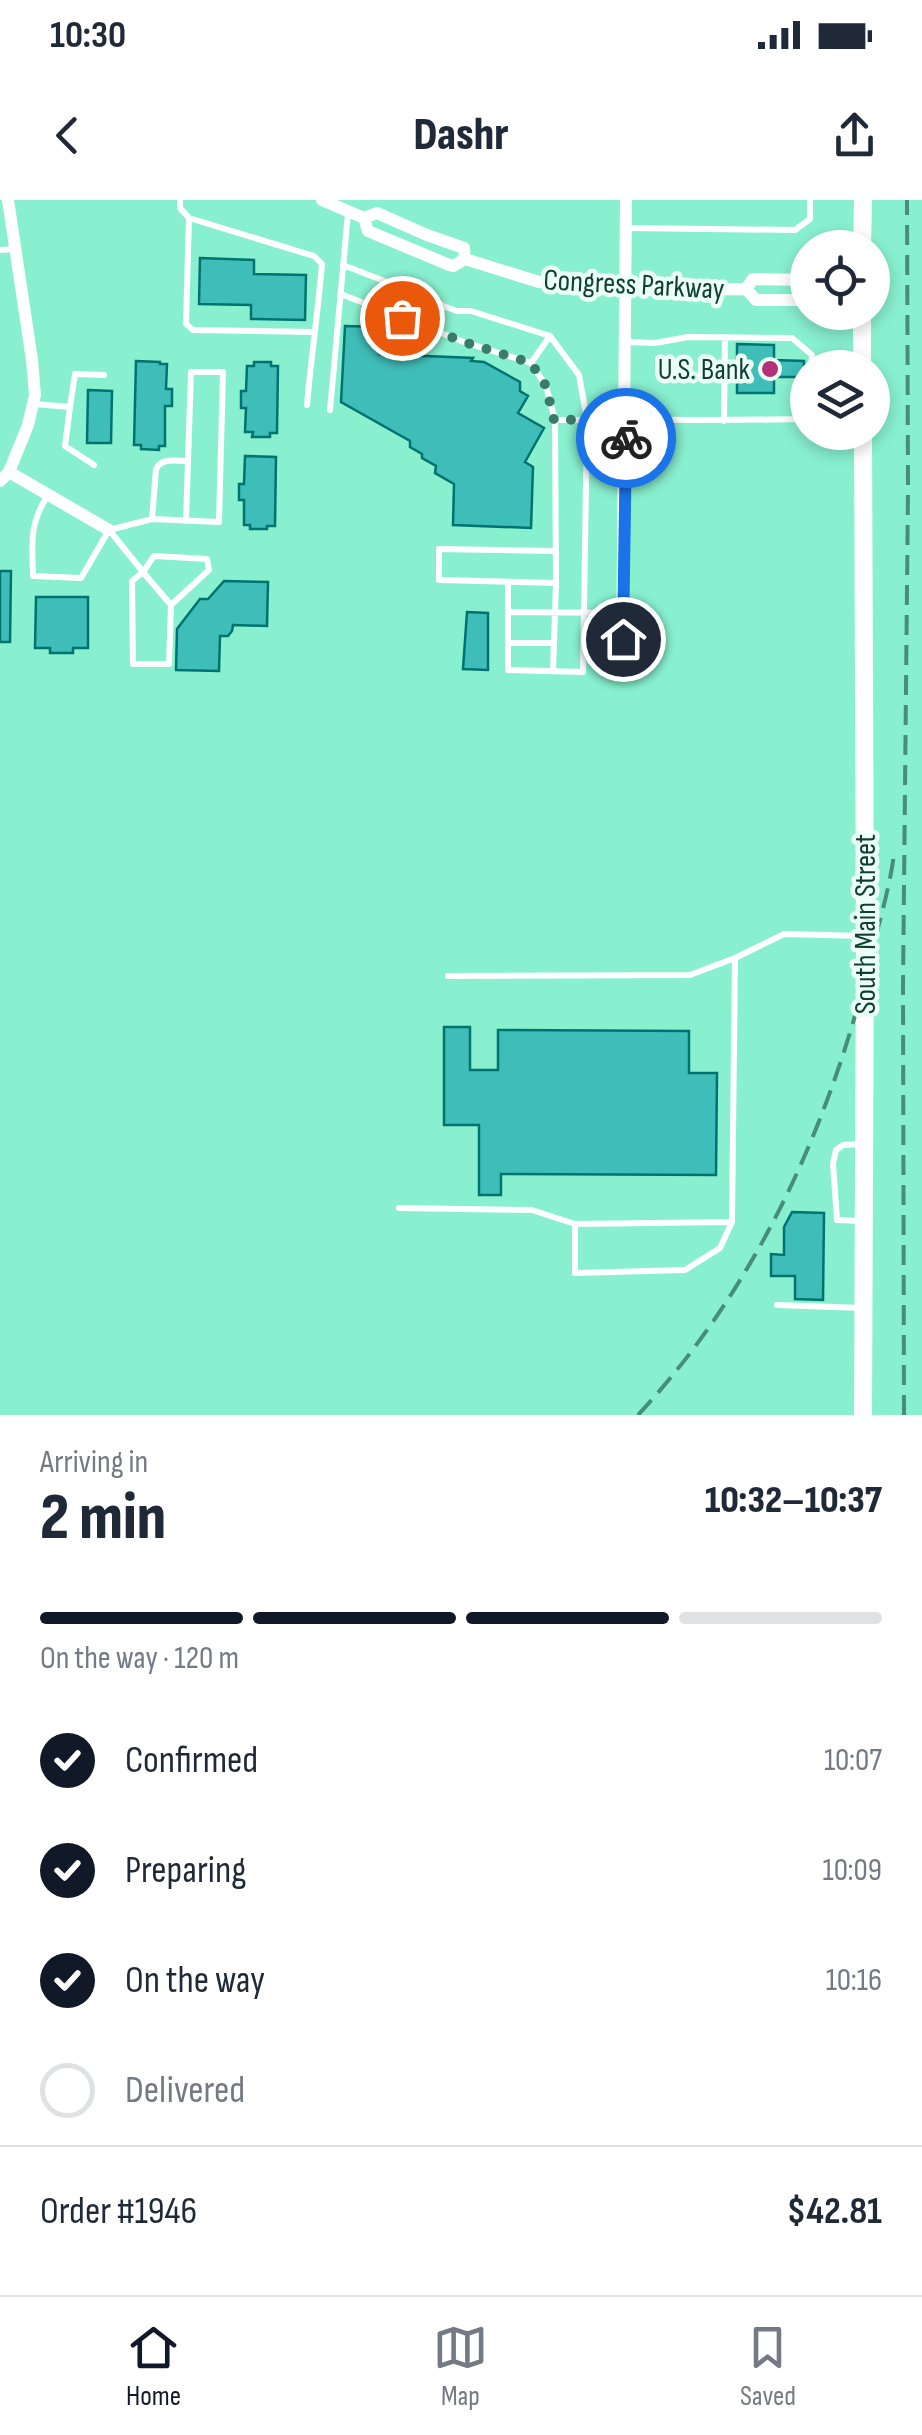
<!DOCTYPE html>
<meta charset="utf-8">
<style>
:root{--surface:#fff;--page:#f6f6f7;--text:#1f2937;--muted:#747a83;--line:#e0e1e3;--accent:#111827}
body{margin:0;font-family:"Sofia Sans Condensed",sans-serif;background:var(--page);color:var(--text);height:100vh;display:flex;flex-direction:column;font-size:38px;white-space:nowrap}
*{box-sizing:border-box;margin:0}
p{font-size:32px;color:var(--muted)}
.icon{flex:none;width:55px;height:55px;fill:none;stroke:currentColor;stroke-width:2;stroke-linecap:round;stroke-linejoin:round}
.map{position:relative;height:1215px;overflow:hidden}
.sheet{display:flex;flex-direction:column;background:var(--surface);flex:1}
.sheet>*{flex:none}
.tools{position:absolute;left:790px;top:30px;display:grid;gap:20px}
.tools a{display:grid;place-items:center;width:100px;height:100px;border-radius:50%;background:var(--surface);box-shadow:0 5px 15px #0003;font-size:50px}
.pin{position:absolute;display:grid;place-items:center;width:85px;height:85px;color:#fff;margin:-42px;border:5px solid #fff;border-radius:50%;box-shadow:0 2px 10px #0007}
.courier{position:absolute;display:grid;place-items:center;width:100px;height:100px;margin:-50px;border:8px solid #1a73e8;border-radius:50%;background:#fff;color:#222;box-shadow:0 2px 12px #0007}
.summary em{font-style:normal;font-weight:800}
.summary div{display:flex;flex-direction:column-reverse}
.summary{display:flex;align-items:center;justify-content:space-between;height:170px;padding:0 40px}
h1{font-size:65px;font-weight:800;line-height:75px}
.bar{display:grid;grid-template-columns:repeat(4,1fr);gap:15px 10px;align-content:center;height:120px;padding:0 40px}
.bar i{height:12px;border-radius:8px;background:var(--line)}
.bar .active{background:var(--accent)}
.bar p{grid-column:span 4}
.line{display:flex;align-items:center;gap:25px;padding:0 40px;border-top:2px solid var(--line)}
.line div{flex:1}
ol{padding:0 40px;list-style:none}
li{display:flex;align-items:center;gap:30px;height:110px}
li p{margin-inline-start:auto}
li .icon{padding:10px;border-radius:50%;background:var(--accent);color:#fff;stroke-width:4}
li:last-child{color:var(--muted)}
li i{width:55px;height:55px;border:5px solid var(--line);border-radius:50%}
.status{display:flex;justify-content:space-between;align-items:center;height:70px;padding:0 50px;background:var(--surface);direction:ltr}
.status svg{height:28px;fill:currentColor}
header{display:flex;justify-content:space-between;align-items:center;height:130px;padding:0 40px;background:var(--surface);font-size:45px;font-weight:800}
.tabs{display:flex;justify-content:space-around;align-items:center;height:140px;border-top:2px solid var(--line);background:var(--surface);font-size:28px;color:var(--muted)}
.tabs a{display:grid;justify-items:center;gap:5px}
.tabs .active{color:var(--accent)}
.map>svg:first-child{display:block}
.building{fill:#3fbeb9;stroke:#007370;stroke-width:2.5}
.lines{fill:none;stroke-linecap:round;stroke-linejoin:round}
.lane{stroke:#fff;stroke-width:6}
.street{stroke:#fff;stroke-width:12}
.secondary{stroke:#fff;stroke-width:18}
.rail{stroke:#468e78;stroke-width:4;stroke-dasharray:20 10;stroke-linecap:butt}
.done{stroke:#3a7c69;stroke-width:10;stroke-dasharray:0 18}
.route{stroke:#1a73e8;stroke-width:12}
.poi-dot{fill:#b43179;stroke:#ecfff7;stroke-width:4}
.labels{text-anchor:middle;stroke-width:9;stroke-linejoin:round;paint-order:stroke}
.street-label{font-size:30px;fill:#103e32;stroke:#ecfff7}
.poi-label{font-size:30px;fill:#103e32;stroke:#ecfff7;text-anchor:end}
</style>
<div class="status"><b>10:30</b><svg viewBox="0 0 49 12"><path d="M0 12V9h3v3zM5 12V6h3v6zM10 12V3h3v9zM15 12V0h3v12zM26 1h20v11H26zM47 4h2v5h-2z"/></svg></div>
<header><svg class="icon" aria-label="back" viewBox="0 0 24 24"><path d="M15 5l-7 7 7 7"/></svg>Dashr<svg class="icon" aria-label="share" viewBox="0 0 24 24"><path d="M12 15V3M7 8l5-5 5 5M5 13v7h14v-7"/></svg></header>
<div class="map">
<svg width="922" height="1215" viewBox="0 0 922 1215">
<rect width="100%" height="100%" fill="#88f0cf"/>
<path class="building" d="M200 58 254 60V74L306 75 305 120 251 119V105L199 104Z
M345 126 380 127 379 154 473 158 471 161 484 162 520 182V191L528 196 518 213 544 228 525 262 533 267 531 328 453 325 454 284 435 273 436 266 422 258V254L410 247V241L341 202Z
M737 144 774 145V160L804 161V177H774V193H737Z
M136 161 160 162V164H167L166 189H172V206H165V246H159V250L141 249V245H134Z
M254 162H271V166H278L277 233H270V237H252L253 232H245L246 208H241V191H246L247 166H254Z
M88 190 112 191 111 243H87Z
M245 256 276 257 275 326H267V329H250V325H244V300H239V284H244Z
M0 371H11L10 442H0Z
M224 381 268 382 267 426 233 425 232 431 228 436H220L219 471 176 470 177 429 200 399H208Z
M36 397H88V448H73V453H50V448H35Z
M467 412 488 413V470L463 469Z
M444 827H470V870H498V830L689 831V873H717L716 975 501 974V995H479V925H444Z
M792 1012 824 1013 823 1100 795 1099V1076H771V1054L784 1055V1027Z"/>
<g class="lines">
<path class="lane" d="M180 0V8L189 18 314 56 322 64C318 112 311 158 307 205
M189 18 186 124 193 130 314 132
M627 28 795 30 810 19V0
M0 50 14 49
M343 65 436 101 443 106 457 111H471L550 136
M341 94 464 142 531 163
M626 142 655 143 688 137 792 138 812 155 811 168
M34 204 70 207 65 246 94 265
M70 207 75 174 104 175
M330 210 348 13
M724 221 725 137
M48 295C29 324 32 343 33 376L81 378 109 330 152 319 219 322 223 172H191L186 321
M152 319 156 269C162 257 176 261 188 261
M110 331 143 372 132 381 133 464H169L171 405 209 370 207 359 154 356 143 372 171 405
M555 351 439 349V380L556 383
M508 382V470L583 472 587 220 579 175 550 136 531 163 546 186 555 220C637 219 719 221 802 219L808 211
M508 412 622 413
M508 443H554
M553 471 556 383 555 220
M448 776 690 775 735 758
M861 944 843 945 836 950 833 964 837 1020 863 1021
M399 1008 532 1010 575 1024
M732 1022 720 1048 685 1070 575 1073V1024L732 1022 735 758 784 734 864 736
M777 1105 863 1108"/>
<path class="street" d="M322 0 364 18 377 13 427 35 464 48 465 59
M364 18 368 31 447 64 453 66 465 59 539 82 626 90 746 89 753 79 808 80
M746 89 756 100H808
M9 272 109 330
M0 281 9 272 28 225 35 195 32 160 8 0
M622 466 626 0"/>
<path class="secondary" d="M862 48 863 0
M862 112V168
M863 232 865 736 863 1215"/>
<path class="rail" d="M638 1215C758 1086 832 921 872 751 880 719 890 686 894 654
M904 1215 903 786 908 290 907 0"/>
</g>
<g class="lines">
<path class="done" d="M402 118 464 142 531 163 546 186 554 220 626 219V238"/>
<path class="route" d="M623 439 626 238"/>
</g>
<circle class="poi-dot" cx="770" cy="169" r="10"/>
<g class="labels">
<g class="street-label">
<text transform="translate(634 84) rotate(3)" y="10">Congress Parkway</text>
<text transform="translate(865 724) rotate(-90)" y="10">South Main Street</text>
</g>
<g class="poi-label">
<text x="750" y="179">U.S. Bank</text>
</g>
</g>
</svg>
<div class="tools">
<a><svg class="icon" aria-label="locate" viewBox="0 0 24 24"><circle cx="12" cy="12" r="6"/><path d="M12 2v4M12 18v4M2 12h4M18 12h4"/></svg></a>
<a><svg class="icon" aria-label="layers" viewBox="0 0 24 24"><path d="M12 4l9 5-9 5-9-5zM3 14l9 5 9-5"/></svg></a>
</div>
<div class="pin" style="left:402px;top:118px;background:#ea580c"><svg class="icon" aria-label="bag" viewBox="0 0 24 24"><path d="M5 8h14l-1 12H6zM9 8a3 3 0 0 1 6 0"/></svg></div>
<div class="pin" style="left:623px;top:439px;background:#1f2937"><svg class="icon" aria-label="home" viewBox="0 0 24 24"><path d="M3 11l9-7 9 7M6 9v11h12V9"/></svg></div>
<div class="courier" style="left:626px;top:238px"><svg class="icon" aria-label="bike" viewBox="0 0 24 24"><circle cx="6" cy="16" r="4"/><circle cx="18" cy="16" r="4"/><path d="M6 16l4-8h5l3 8M10 8l3 8H6M13 5h3"/></svg></div>
</div>
<section class="sheet">
<div class="summary"><div><h1>2 min</h1><p>Arriving in</p></div><em>10:32–10:37</em></div>
<div class="bar"><i class="active"></i><i class="active"></i><i class="active"></i><i></i><p>On the way · 120 m</p></div>
<ol>
<li><svg class="icon" aria-label="check" viewBox="0 0 24 24"><path d="M5 12l5 5 9-10"/></svg>Confirmed<p>10:07</p></li>
<li><svg class="icon" aria-label="check" viewBox="0 0 24 24"><path d="M5 12l5 5 9-10"/></svg>Preparing<p>10:09</p></li>
<li><svg class="icon" aria-label="check" viewBox="0 0 24 24"><path d="M5 12l5 5 9-10"/></svg>On the way<p>10:16</p></li>
<li><i></i>Delivered</li>
</ol>
<div class="line" style="height:130px"><div>Order #1946</div><b>$42.81</b></div>
</section>
<nav class="tabs">
<a class="active"><svg class="icon" aria-label="home" viewBox="0 0 24 24"><path d="M3 11l9-7 9 7M6 9v11h12V9"/></svg>Home</a>
<a><svg class="icon" aria-label="map" viewBox="0 0 24 24"><path d="M3 6l6-2 6 2 6-2v14l-6 2-6-2-6 2zM9 4v14M15 6v14"/></svg>Map</a>
<a><svg class="icon" aria-label="saved" viewBox="0 0 24 24"><path d="M7 4h10v16l-5-4-5 4z"/></svg>Saved</a>
</nav>
